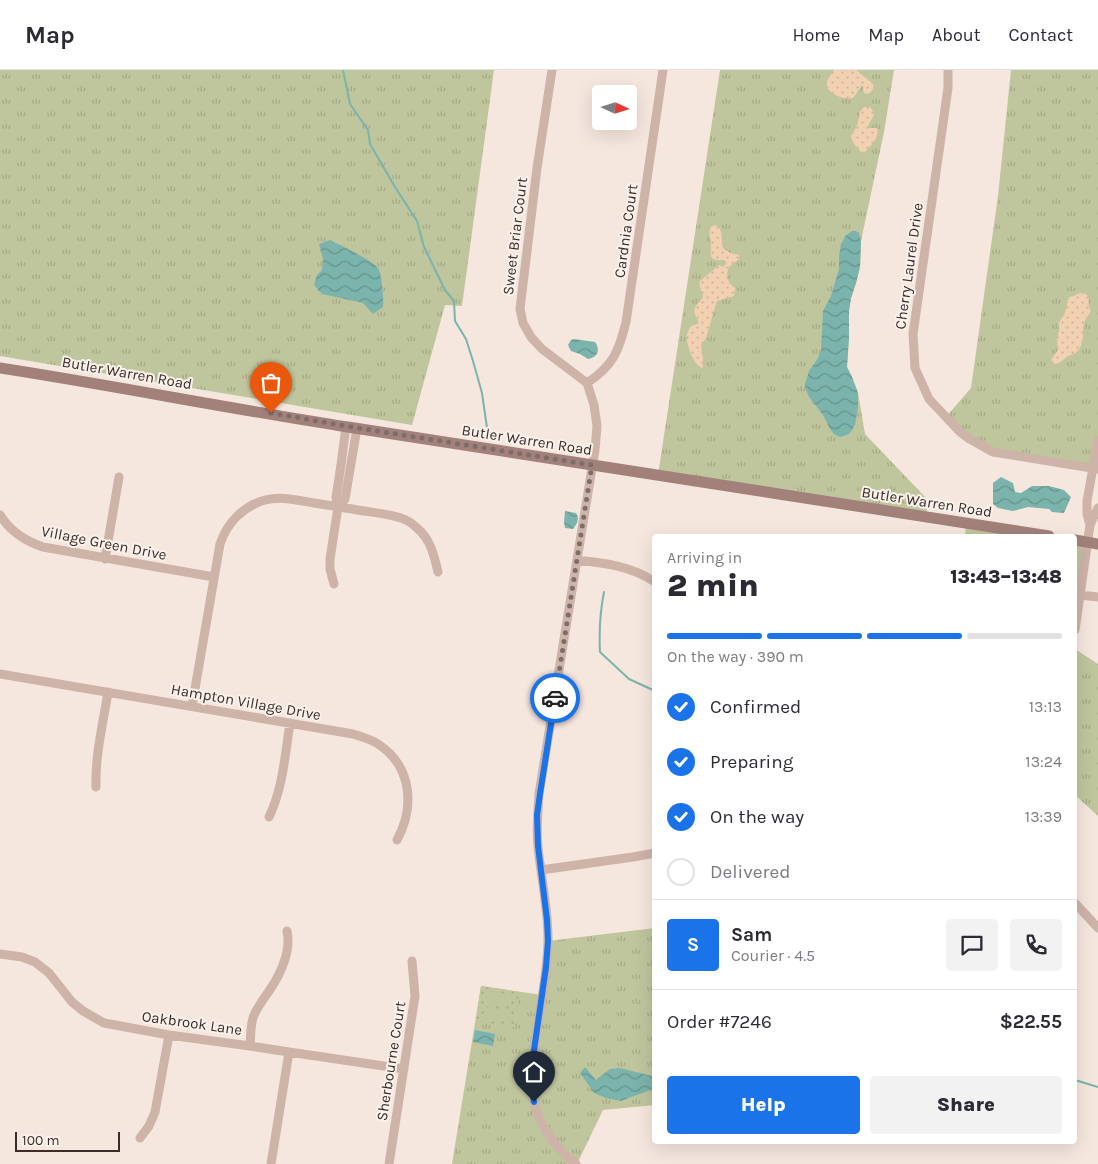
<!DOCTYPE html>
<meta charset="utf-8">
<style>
:root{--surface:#fff;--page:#f2f2f3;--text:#2b2b33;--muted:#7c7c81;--line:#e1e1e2;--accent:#1a73e8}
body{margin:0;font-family:Karla,sans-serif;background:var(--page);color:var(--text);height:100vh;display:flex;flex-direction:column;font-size:19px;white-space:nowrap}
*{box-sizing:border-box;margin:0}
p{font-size:16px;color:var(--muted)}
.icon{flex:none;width:28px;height:28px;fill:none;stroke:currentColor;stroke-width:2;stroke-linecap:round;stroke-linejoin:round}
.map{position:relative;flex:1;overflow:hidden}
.side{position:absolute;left:652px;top:464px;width:425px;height:610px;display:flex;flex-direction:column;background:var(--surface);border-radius:5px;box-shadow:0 5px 20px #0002}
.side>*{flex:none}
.needle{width:32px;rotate:94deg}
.buttons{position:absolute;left:592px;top:15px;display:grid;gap:10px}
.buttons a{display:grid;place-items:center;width:45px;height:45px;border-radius:5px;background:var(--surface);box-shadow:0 5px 20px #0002;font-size:25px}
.scale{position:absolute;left:15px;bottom:12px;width:105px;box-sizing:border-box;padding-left:5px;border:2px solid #3b2c29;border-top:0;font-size:14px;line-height:18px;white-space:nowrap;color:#3b2c29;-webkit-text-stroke:4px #fbf1eb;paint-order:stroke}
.pin{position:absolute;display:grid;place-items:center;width:42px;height:42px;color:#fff;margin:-51px -21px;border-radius:50% 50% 50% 0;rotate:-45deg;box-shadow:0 0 5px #0007}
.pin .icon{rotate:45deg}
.courier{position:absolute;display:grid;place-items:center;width:50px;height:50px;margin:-25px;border:4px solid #1a73e8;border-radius:50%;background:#fff;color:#222;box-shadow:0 1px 6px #0007}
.headline em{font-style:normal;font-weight:800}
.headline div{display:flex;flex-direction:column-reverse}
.headline{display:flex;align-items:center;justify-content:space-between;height:85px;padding:0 15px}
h1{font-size:32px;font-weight:800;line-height:38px}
.bar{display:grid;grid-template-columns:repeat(4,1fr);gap:8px 5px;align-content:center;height:60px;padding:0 15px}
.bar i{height:6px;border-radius:4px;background:var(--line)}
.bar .current{background:var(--accent)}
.bar p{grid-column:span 4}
.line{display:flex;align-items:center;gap:12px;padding:0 15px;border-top:1px solid var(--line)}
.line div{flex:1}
.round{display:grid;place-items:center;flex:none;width:52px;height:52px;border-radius:5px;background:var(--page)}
ol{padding:0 15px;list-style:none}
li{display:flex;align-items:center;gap:15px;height:55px}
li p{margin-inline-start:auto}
li .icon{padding:5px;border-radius:50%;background:var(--accent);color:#fff;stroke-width:4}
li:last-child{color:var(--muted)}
li i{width:28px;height:28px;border:2px solid var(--line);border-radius:50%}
.cta{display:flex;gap:10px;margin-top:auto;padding:10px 15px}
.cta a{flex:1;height:58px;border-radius:5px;background:var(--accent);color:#fff;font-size:20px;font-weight:800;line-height:58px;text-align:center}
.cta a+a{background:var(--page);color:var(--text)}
header{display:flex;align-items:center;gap:30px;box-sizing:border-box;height:70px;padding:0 25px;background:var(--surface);border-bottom:1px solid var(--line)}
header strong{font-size:24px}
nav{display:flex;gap:28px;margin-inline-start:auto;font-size:18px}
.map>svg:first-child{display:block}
.grass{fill:url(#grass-tufts)}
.sand{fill:url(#sand-dots)}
.park{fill:url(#park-dots)}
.pitch{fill:#bfc59c}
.water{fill:url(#water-waves)}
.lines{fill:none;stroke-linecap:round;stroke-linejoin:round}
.stream{stroke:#7bb4ac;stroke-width:2}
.street{stroke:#ceb3a9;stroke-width:9}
.secondary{stroke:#a2817a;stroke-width:11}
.done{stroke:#7c6d68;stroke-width:5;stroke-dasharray:0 9}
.route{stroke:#1a73e8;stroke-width:6}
.labels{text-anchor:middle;stroke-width:4;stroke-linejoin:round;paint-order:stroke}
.street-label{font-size:15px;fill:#3b2c29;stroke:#fbf1eb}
</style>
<header>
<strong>Map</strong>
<nav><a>Home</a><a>Map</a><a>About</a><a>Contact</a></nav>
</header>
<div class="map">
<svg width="1098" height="1094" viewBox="0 0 1098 1094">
<defs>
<pattern id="grass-tufts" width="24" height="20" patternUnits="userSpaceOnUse" patternTransform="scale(1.25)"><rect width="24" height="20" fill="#bfc59c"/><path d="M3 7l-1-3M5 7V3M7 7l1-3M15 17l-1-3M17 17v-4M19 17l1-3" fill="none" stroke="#a5a986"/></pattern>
<pattern id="sand-dots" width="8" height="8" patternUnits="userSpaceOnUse" patternTransform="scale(1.25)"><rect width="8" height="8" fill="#f2d1b3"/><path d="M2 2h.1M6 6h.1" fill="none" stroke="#d0b49a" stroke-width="1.8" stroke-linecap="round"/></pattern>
<pattern id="park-dots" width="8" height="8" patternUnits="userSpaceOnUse" patternTransform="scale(1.25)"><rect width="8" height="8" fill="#bfc59c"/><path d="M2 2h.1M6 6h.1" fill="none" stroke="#a5a986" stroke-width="1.8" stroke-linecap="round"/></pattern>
<pattern id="water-waves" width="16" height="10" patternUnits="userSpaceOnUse" patternTransform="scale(1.25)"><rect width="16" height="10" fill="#7bb4ac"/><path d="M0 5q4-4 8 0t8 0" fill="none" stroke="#66938c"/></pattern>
</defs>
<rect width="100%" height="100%" fill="#f5e6de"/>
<path class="grass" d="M0 0H494L462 236 445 235 412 355 0 286Z
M720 0H894L884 62 861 171 860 197 856 213 851 228 849 241V267L847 297 852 307 858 323 865 364 928 430 926 447 658 405Z
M1011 0H1098V370L1093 399 993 382 946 347 971 318 998 126Z
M966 453 1049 466H965Z
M1075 470 1088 472 1075 560Z
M1075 579 1098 594V746L1075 725Z
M655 858V1035L603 1040 577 1094H452L481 916 542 925 548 871Z"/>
<path class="sand" d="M834 0H856L873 14C874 18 872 22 868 24L864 23 863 20 864 17 862 16 853 28C844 30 833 25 827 19V11Z
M864 37H870L874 42C874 49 868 52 868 58H877C880 68 870 76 864 83H862L853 73 851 66 857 56 860 42Z
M715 155C724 159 721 169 723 178L730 183 739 185V189C736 192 731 194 729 198 725 205 728 214 735 218L734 226 717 231 715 237 706 268 701 275 703 289V297L702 298C692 293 686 274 687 264 688 261 689 259 691 256L699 253C691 238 694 239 703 227 703 221 698 217 700 211L718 196 719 195 723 197 726 194V192L724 190C707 192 711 184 711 172 710 166 708 162 711 157Z
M1080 223C1091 224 1088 228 1089 236 1090 241 1092 239 1089 244 1087 248 1085 249 1084 254 1082 264 1085 277 1075 283 1072 285 1069 285 1067 287 1062 290 1060 294 1054 294L1051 290 1058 280 1057 269 1059 261V253L1065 243 1069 227 1074 226Z"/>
<path class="park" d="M481 916 519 922 514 957 476 951Z"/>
<path class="pitch" d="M488 921 512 925 510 936 486 933Z
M485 937 510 941 508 952 484 948Z"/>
<path class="water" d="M852 161H856L859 163 861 171 860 197 856 213 851 228 849 241V267L847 297 852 307 858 323V336L855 355 852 360 849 364 840 367 834 364 830 359 823 345 809 327 805 317V314L809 301 818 288 821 281 823 241 831 226 839 199V187L841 174 846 165Z
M330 170C342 176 370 189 378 198 382 204 384 230 383 237L373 244 363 233 322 224 314 215 317 205 322 200 323 189 319 174Z
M574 269 595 272C601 280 597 288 588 289L580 284 571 281 568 275 571 270Z
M1001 407 1013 413 1015 422 1021 423 1032 416H1049L1064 420 1071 427 1064 443 1052 442 1049 439 1028 437 1013 441 998 438 993 434V413Z
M565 441 576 443C580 449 577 454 573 459L565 458 564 452Z
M475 960 495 964 493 976 473 972Z
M585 997 596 1010 610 999 620 998 652 1006C655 1011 656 1015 653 1019L621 1031 606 1028 594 1023 580 1003Z"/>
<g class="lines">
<path class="stream" d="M343 0 350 34 368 60 370 74 395 117 417 151 424 177 445 220 454 231 455 251 466 269 473 291 482 323 487 358
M604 522C600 542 599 562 600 582L629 609 655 621
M1075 1010 1098 1017"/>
<path class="street" d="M552 0 537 98 520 239 523 253 531 267 542 279 587 313 594 335 597 356 595 380 565 563 539 724C538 742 536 760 538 777 541 807 548 838 548 868 548 900 541 933 536 965 527 1022 530 1056 576 1094
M948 0V18L913 264 915 298 929 329 960 362 968 368 993 382 1098 399
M587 313C613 296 619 281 626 252L663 0
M338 437 345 429 357 358
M0 445C10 461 25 471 43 477L214 507
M1090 455 1087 444V431L1098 370
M105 489 119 407
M577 490C605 493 631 496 655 512
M334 514 330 499V489L338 437 336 427 341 395 346 356
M1080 525 1098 527
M1075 560 1090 455 1098 438
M0 604 353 664C362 667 370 669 378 674 412 696 415 737 397 770
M192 636 220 474C227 453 243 436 265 430 281 426 298 430 314 433 327 435 339 437 352 439 368 442 385 443 401 448 407 450 413 454 417 458 431 470 434 485 438 502
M96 717C95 685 103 654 108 622
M269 747C283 718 285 685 290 653
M541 800 633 787 655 783
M1075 833 1098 858
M0 884 22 887 35 892 49 903 72 932 83 941 104 953 169 965 250 976 289 982 404 999
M250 976C251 966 250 954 254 945 259 934 266 926 273 915 282 900 291 879 287 861
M140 1068 149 1056 155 1042 169 965
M271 1094 289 982
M389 1094 415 926 412 891"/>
<path class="secondary" d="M0 298C116 316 231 339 348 357 581 393 815 429 1049 466
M1075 470 1098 474"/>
</g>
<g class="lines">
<path class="done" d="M271 343 346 356 592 395 555 628"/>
<path class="route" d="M534 1032 531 1017V1001L546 897 548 871 547 850 538 776 537 745 540 724 555 628"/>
</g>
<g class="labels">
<g class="street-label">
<text transform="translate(626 161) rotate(-82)" y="5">Cardnia Court</text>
<text transform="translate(515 166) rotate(-83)" y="5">Sweet Briar Court</text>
<text transform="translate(909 196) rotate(-82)" y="5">Cherry Laurel Drive</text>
<text transform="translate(127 303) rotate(10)" y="5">Butler Warren Road</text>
<text transform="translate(527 370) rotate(9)" y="5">Butler Warren Road</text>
<text transform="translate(927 432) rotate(9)" y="5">Butler Warren Road</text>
<text transform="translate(104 473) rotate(11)" y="5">Village Green Drive</text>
<text transform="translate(246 632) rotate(10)" y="5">Hampton Village Drive</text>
<text transform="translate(192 953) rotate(8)" y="5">Oakbrook Lane</text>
<text transform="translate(391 991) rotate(-81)" y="5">Sherbourne Court</text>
</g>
</g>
</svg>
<div class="buttons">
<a><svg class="needle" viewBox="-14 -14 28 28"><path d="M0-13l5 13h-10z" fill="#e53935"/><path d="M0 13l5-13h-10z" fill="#7c7c81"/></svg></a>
</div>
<div class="scale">100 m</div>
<div class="pin" style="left:271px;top:343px;background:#ea580c"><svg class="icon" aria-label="bag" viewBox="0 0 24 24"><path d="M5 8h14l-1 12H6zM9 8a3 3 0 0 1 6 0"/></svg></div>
<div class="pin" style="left:534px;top:1032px;background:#1f2937"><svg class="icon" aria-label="home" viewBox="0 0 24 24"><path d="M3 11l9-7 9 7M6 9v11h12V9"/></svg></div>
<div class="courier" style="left:555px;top:628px"><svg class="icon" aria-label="car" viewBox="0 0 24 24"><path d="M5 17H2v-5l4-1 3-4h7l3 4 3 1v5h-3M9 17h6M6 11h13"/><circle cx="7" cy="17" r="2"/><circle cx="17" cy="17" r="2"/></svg></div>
<section class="side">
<div class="headline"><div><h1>2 min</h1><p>Arriving in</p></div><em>13:43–13:48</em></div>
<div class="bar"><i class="current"></i><i class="current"></i><i class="current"></i><i></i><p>On the way · 390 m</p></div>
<ol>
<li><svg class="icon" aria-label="check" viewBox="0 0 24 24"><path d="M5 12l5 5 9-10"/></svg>Confirmed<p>13:13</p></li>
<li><svg class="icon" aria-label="check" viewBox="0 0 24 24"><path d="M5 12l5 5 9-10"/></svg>Preparing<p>13:24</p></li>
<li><svg class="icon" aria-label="check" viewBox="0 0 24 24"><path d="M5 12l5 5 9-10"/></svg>On the way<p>13:39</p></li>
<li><i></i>Delivered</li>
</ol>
<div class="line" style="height:90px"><b class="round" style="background:var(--accent);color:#fff">S</b><div><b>Sam</b><p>Courier · 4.5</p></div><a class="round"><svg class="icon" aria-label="chat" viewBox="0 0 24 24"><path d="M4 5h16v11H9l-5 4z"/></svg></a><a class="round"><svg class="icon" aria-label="phone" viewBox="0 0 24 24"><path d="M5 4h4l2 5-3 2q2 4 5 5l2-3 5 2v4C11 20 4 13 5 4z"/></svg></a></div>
<div class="line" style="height:65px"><div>Order #7246</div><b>$22.55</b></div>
<div class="cta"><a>Help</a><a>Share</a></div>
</section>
</div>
